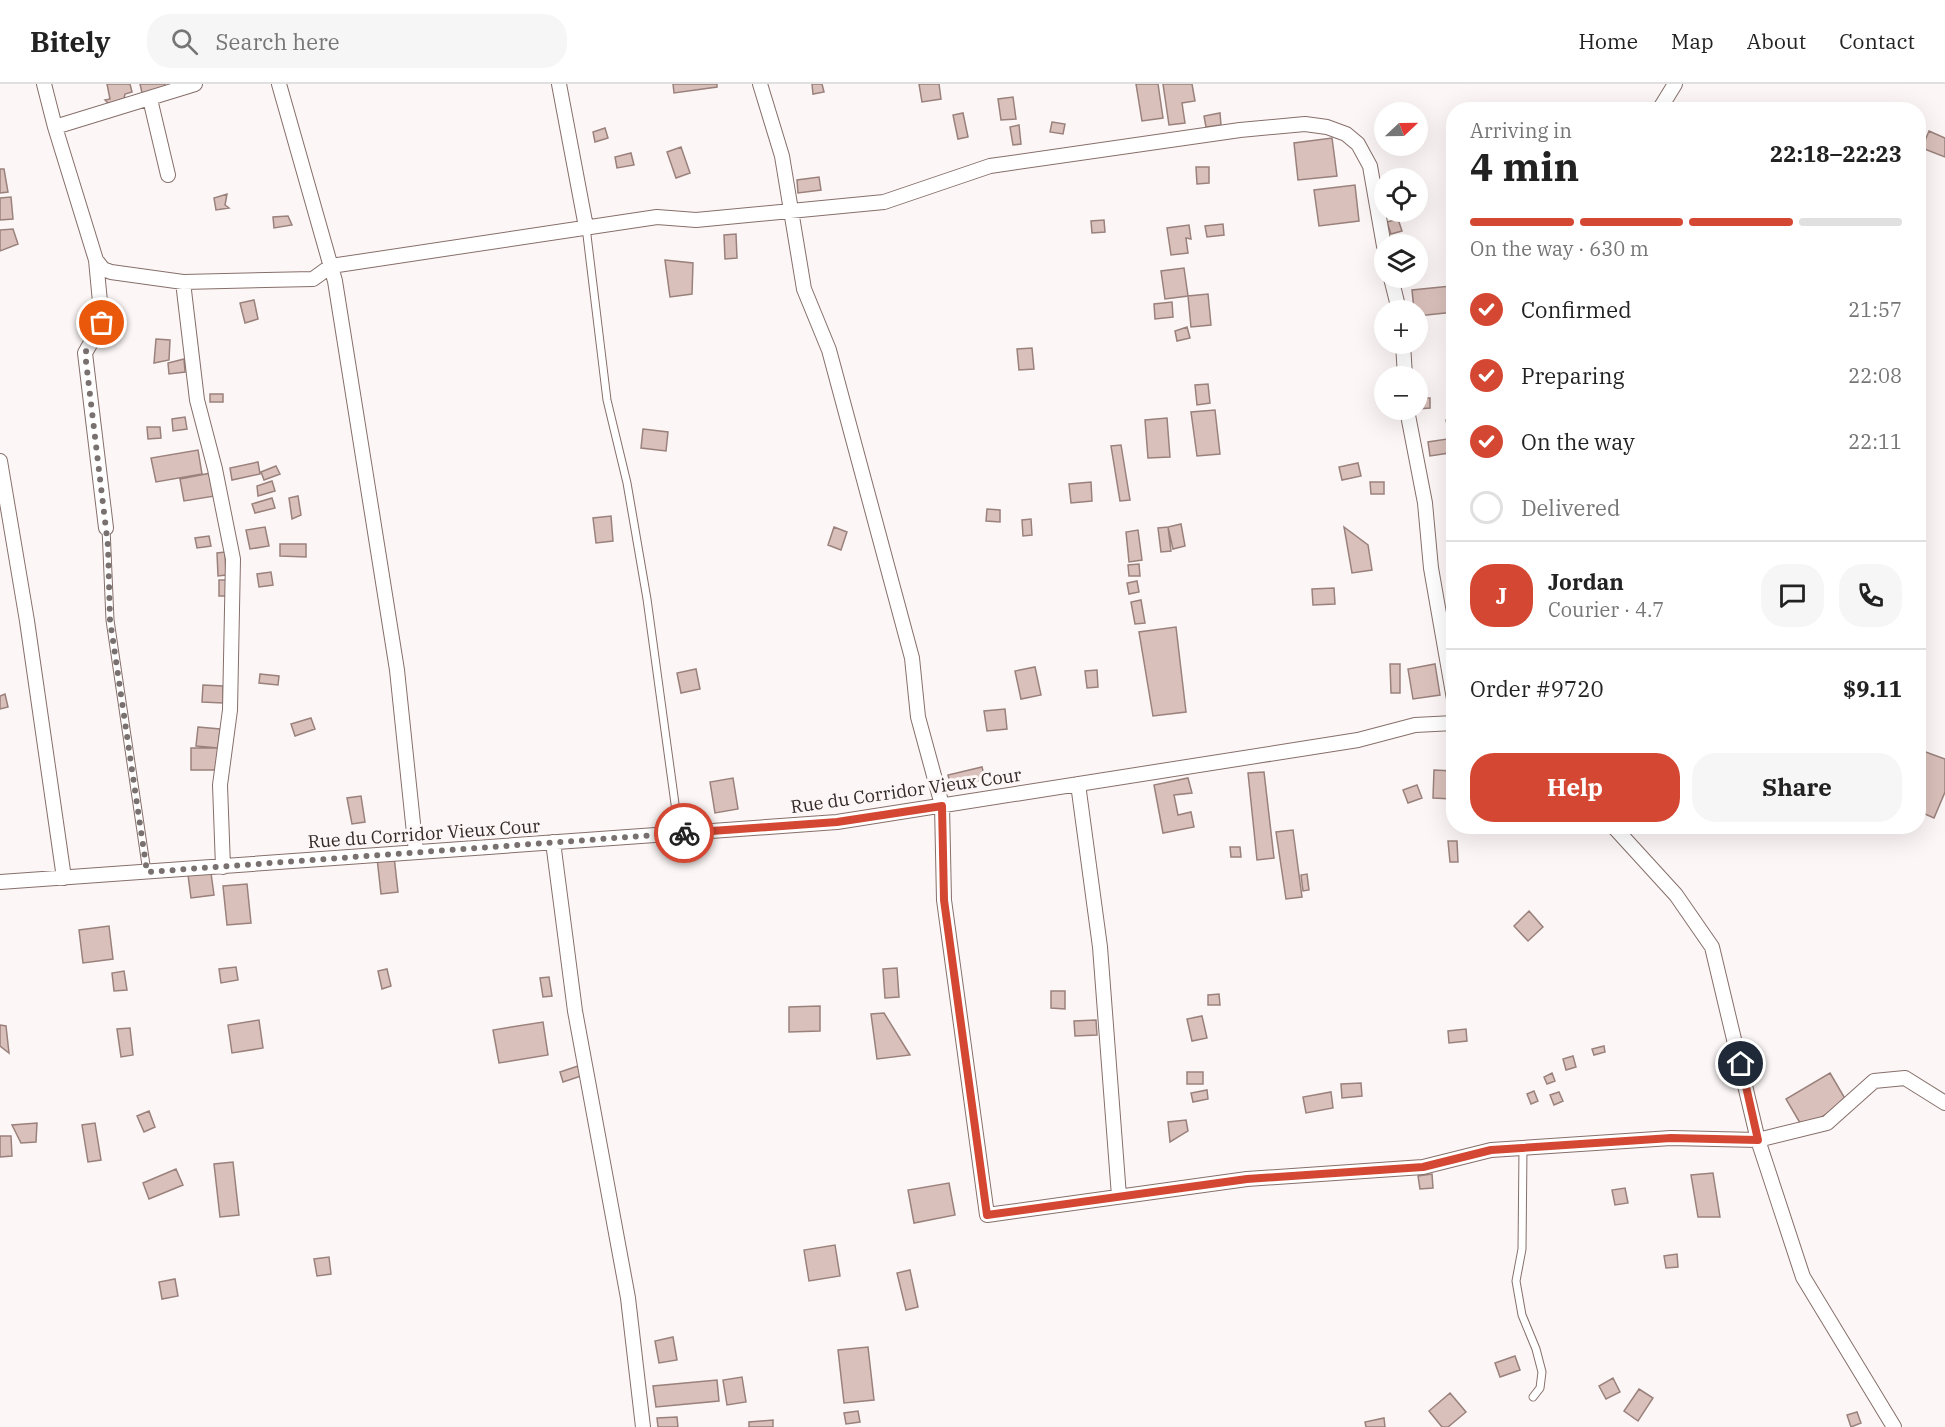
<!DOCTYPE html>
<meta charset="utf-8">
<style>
:root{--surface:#fff;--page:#f6f6f6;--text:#222;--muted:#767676;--line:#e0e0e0;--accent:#d44833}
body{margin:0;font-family:"IBM Plex Serif",serif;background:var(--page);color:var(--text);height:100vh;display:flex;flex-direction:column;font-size:22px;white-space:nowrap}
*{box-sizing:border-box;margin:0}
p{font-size:20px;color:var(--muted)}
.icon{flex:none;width:33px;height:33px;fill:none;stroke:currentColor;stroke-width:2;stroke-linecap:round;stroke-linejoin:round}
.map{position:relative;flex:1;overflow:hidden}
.panel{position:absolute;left:1446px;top:18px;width:480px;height:732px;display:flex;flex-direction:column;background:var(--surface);border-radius:24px;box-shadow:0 6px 24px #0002}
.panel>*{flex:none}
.needle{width:39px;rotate:68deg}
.buttons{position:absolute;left:1374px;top:18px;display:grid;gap:12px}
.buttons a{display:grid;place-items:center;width:54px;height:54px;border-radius:50%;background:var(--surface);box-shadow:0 6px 24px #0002;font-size:30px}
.pin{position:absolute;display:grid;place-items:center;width:51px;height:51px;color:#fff;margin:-26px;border:3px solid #fff;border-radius:50%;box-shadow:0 2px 6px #0007}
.courier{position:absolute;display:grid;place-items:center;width:60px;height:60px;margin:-30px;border:4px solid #d44833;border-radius:50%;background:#fff;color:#222;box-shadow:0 2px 8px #0007}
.head em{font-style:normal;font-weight:700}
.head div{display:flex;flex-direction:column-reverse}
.head{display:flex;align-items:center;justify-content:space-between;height:102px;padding:0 24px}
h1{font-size:39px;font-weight:700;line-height:45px}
.bar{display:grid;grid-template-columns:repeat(4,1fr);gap:9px 6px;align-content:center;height:72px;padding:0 24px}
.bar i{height:8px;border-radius:4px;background:var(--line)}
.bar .on{background:var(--accent)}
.bar p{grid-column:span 4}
.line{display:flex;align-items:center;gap:15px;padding:0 24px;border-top:2px solid var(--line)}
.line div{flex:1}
.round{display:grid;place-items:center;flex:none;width:63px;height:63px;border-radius:24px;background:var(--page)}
ol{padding:0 24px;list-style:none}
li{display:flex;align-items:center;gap:18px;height:66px}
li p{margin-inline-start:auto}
li .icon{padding:6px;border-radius:50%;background:var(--accent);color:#fff;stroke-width:4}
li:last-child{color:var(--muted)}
li i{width:33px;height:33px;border:3px solid var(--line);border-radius:50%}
.button{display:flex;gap:12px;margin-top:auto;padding:12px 24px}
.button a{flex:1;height:69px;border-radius:24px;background:var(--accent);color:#fff;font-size:24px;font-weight:700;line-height:69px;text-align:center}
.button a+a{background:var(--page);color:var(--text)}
header{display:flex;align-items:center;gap:36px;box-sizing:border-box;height:84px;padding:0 30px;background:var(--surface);border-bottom:2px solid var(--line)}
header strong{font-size:28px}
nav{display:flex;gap:33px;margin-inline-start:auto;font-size:21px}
.search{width:420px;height:54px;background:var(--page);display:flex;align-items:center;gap:15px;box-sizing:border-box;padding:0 21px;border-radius:24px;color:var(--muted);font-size:22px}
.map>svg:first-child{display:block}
.building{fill:#dac0ba;stroke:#9a817c;stroke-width:1.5}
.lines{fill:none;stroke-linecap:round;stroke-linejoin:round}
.service-casing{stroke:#866f6a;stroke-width:9}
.minor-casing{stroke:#866f6a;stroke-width:16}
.service{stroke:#fff;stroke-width:7}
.minor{stroke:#fff;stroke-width:14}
.done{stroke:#79716f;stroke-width:6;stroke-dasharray:0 10.8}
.route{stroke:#d44833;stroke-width:8}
.labels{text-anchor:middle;stroke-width:6;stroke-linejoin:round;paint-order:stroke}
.street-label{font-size:18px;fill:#332927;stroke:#fcf7f6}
</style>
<header>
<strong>Bitely</strong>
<div class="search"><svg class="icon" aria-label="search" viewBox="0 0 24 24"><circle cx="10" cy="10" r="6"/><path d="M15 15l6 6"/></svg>Search here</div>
<nav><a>Home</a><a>Map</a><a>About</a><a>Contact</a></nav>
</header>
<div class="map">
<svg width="1945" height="1343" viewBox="0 0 1945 1343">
<rect width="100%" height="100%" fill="#fcf7f6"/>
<path class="building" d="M107 0H130L132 8 125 10 122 23 109 20 105 16 110 15Z
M140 0H165L167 7 143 13Z
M673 0H717V3L674 9Z
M812 0H822L824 8 813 10Z
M919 0H939L941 15 922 18Z
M1136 0H1158L1163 34 1142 37Z
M1163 0H1192L1195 17 1182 19 1185 39 1169 41Z
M1013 13 1016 35 1001 36 998 15Z
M963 29 968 53 958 55 953 31Z
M1220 29 1221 41 1206 43 1204 32Z
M1052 38 1065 40 1063 50 1050 48Z
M1019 41 1021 60 1013 61 1010 43Z
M605 44 608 54 595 58 593 48Z
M1929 47 1945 54V73L1922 64Z
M1332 54 1337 92 1298 96 1294 59Z
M681 63 690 89 676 94 667 68Z
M631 69 634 81 617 84 615 73Z
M1196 83H1209V99L1197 100Z
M0 85H4L8 108 0 109Z
M819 93 821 106 798 109 797 96Z
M1355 101 1359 137 1319 142 1314 106Z
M1379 106H1384V124H1381Z
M227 110 225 121 229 124 216 126 214 114Z
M11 113 13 135 0 136V114Z
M288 132 292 141 274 144 273 133Z
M1398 135 1402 147 1391 150 1387 138Z
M1104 136 1105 148 1092 149 1091 137Z
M1223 140 1224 151 1207 153 1205 142Z
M1189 141 1191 155 1186 154 1188 169 1171 171 1167 144Z
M13 145 18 160 0 167V146Z
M736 150 737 174 725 175 724 151Z
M665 176 693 179 692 210 670 213Z
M1184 184 1188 212 1165 215 1161 187Z
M1451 202 1454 228 1418 232V226H1414L1412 206Z
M1208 210 1211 241 1191 243 1188 212Z
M254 216 258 235 245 239 240 219Z
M1172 218 1173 233 1155 235 1154 220Z
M1187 243 1190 254 1177 257 1175 247Z
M156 255 170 256 169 276 154 279Z
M1032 264 1034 285 1019 286 1017 265Z
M184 275 185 288 169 290 168 279Z
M1208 300 1210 319 1197 321 1195 301Z
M210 310H223V318H210Z
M1418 314H1430V324L1418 325Z
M1215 326 1220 370 1197 372 1191 328Z
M185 333 187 345 173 347 172 335Z
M1167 334 1170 373 1148 374 1145 336Z
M1454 334V347L1449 348 1446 336Z
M147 343H160L161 354 148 355Z
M643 345 668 348 666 367 641 364Z
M1447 355 1449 369 1430 372 1428 358Z
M1121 361 1130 416 1120 417 1111 362Z
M198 366 202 390 156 398 151 374Z
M258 378 260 390 232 396 230 384Z
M1358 379 1361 392 1342 396 1339 383Z
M276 382 280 390 264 396 261 388Z
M211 389 215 412 184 417 180 395Z
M272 397 275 407 258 412 257 402Z
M1091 398 1092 417 1071 419 1069 400Z
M1370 398H1384V410H1371Z
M298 412 301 431 292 435 289 414Z
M272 414 275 424 255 429 252 420Z
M987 425 1000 426V438L986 437Z
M611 432 613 457 596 459 593 434Z
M1031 435 1032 451 1023 452 1022 436Z
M1181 440 1185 462 1173 465 1168 443Z
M265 443 269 462 250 465 246 446Z
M834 443 847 448 841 466 828 461Z
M1168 443 1171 467 1161 468 1158 444Z
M1344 443 1368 461 1372 486 1352 489Z
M1138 446 1142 476 1129 478 1126 448Z
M209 452 211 462 197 464 195 454Z
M280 460H306V473L280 472Z
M225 468 226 491 218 492 217 469Z
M1139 480 1140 492H1129L1128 481Z
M271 488 273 501 259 503 257 490Z
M219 496H227V512H219Z
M1137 497 1139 508 1129 510 1127 499Z
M1334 504 1335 520 1313 521 1312 505Z
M1454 511V523H1451L1449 512Z
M1141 516 1145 539 1135 540 1131 518Z
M1454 529V543H1446L1445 530Z
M1176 543 1186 628 1153 632 1139 548Z
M1390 580H1400V609H1391Z
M1435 580 1440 611 1413 615 1408 585Z
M1035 583 1041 611 1021 615 1015 587Z
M696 585 700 605 681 609 677 589Z
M1097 586 1098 603 1087 604 1085 587Z
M260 590 279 592 278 601 259 599Z
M203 601 223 602V619L202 618Z
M5 610 8 623 0 625V612Z
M1005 625 1007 645 987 647 984 627Z
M311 634 315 645 295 652 291 640Z
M198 643 220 645 218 664 196 662Z
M191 664H218V686H191Z
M1923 667 1945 675V708L1934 734 1918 727V677Z
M982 683 985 695 951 703 948 691Z
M1434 686 1453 687 1452 715 1433 714Z
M1264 688 1274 774 1257 776 1248 689Z
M733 694 738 725 715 729 710 698Z
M1188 694 1192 709 1174 711 1178 731 1191 728 1194 743 1163 749 1154 701Z
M1417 701 1422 714 1408 719 1403 706Z
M361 712 365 738 352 740 347 714Z
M1293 746 1302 813 1286 815 1276 748Z
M1448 757H1457L1458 778H1450Z
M1230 763H1240L1241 773H1231Z
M394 772 398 808 381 810 377 774Z
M211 789 214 811 191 814 188 791Z
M1307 790 1309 806 1303 807 1301 791Z
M247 800 251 839 227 841 223 802Z
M1529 827 1543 843 1528 857 1514 842Z
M109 842 113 875 83 879 79 846Z
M236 883 238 896 221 899 219 885Z
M897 884 899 913 885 914 883 885Z
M387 885 391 902 382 905 378 887Z
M124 887 127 906 114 907 112 889Z
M549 893 552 912 543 913 540 894Z
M1051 907H1065V925L1051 924Z
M1219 910 1220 921H1208V911Z
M820 922V947L789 948V923Z
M884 929 910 971 877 975 871 930Z
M1202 932 1207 954 1192 957 1187 935Z
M259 936 263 964 232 969 228 941Z
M1096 936 1097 951 1075 952 1074 937Z
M543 938 548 971 499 979 493 946Z
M0 941 6 942 9 969 0 962Z
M130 944 133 971 121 973 117 945Z
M1466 945 1467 957 1449 959 1448 947Z
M1604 962 1605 968 1594 971 1592 965Z
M1573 972 1576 983 1566 986 1563 975Z
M578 982 581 992 563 998 560 988Z
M1187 988H1203V1000H1187Z
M1552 989 1555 997 1547 1000 1544 993Z
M1830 989 1847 1018 1803 1044 1786 1015Z
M1361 999 1362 1012 1342 1014 1341 1000Z
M1207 1006 1208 1015 1193 1018 1191 1009Z
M1534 1007 1538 1017 1531 1020 1527 1010Z
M1331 1008 1333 1024 1306 1029 1303 1013Z
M1559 1008 1563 1017 1554 1021 1550 1011Z
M149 1027 155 1043 144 1048 137 1032Z
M1186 1036 1188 1047 1170 1058 1168 1038Z
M37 1039 36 1058 21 1059 12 1041Z
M95 1039 101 1076 88 1078 82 1041Z
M0 1052H11L12 1072 0 1073Z
M233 1078 239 1131 220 1133 214 1080Z
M176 1085 183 1101 149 1115 143 1099Z
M1713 1089 1720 1133H1698L1691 1091Z
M1432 1090 1433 1104 1420 1105 1418 1092Z
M949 1099 955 1131 914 1139 908 1106Z
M1625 1104 1628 1119 1615 1121 1612 1106Z
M835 1161 840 1192 809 1197 804 1166Z
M1677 1170 1678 1183 1666 1184 1664 1172Z
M329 1173 331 1190 317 1192 314 1175Z
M910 1186 918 1223 906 1226 897 1189Z
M175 1195 178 1212 162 1215 159 1198Z
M673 1253 677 1276 659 1279 655 1257Z
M868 1263 874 1316 844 1319 838 1266Z
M1515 1272 1520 1286 1500 1293 1495 1279Z
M742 1293 746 1318 727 1321 723 1296Z
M1613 1294 1620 1308 1606 1315 1599 1302Z
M717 1296 719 1317 656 1323 653 1302Z
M1639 1305 1653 1314 1638 1337 1624 1327Z
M1450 1309 1466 1328 1448 1343H1442L1429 1327Z
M858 1327 860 1338 846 1340 844 1329Z
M1857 1328 1861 1339 1851 1343 1847 1331Z
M677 1333 678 1343H658L657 1334Z
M1384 1334 1385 1343H1366L1365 1338Z
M773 1336V1343H749V1338Z"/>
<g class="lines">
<defs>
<path id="service" d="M586 143 607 316 627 399 647 515 679 749
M106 444 110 536 147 788
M1523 1064 1522 1165 1516 1197 1522 1231 1536 1265 1542 1288 1540 1304 1533 1313"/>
<path id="minor" d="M44 0 55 43 96 176
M279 0 335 197 397 586 416 768
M559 0 586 143
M760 0 782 72 804 205 829 266 912 574 918 633 942 721 944 816 987 1131 1247 1095 1423 1083 1491 1066 1671 1054 1758 1056 1827 1039 1874 997 1905 994 1945 1019
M150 15 168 91
M1659 26 1675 0
M55 43 195 0
M1391 194 1399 226
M183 198 197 316 215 385 233 475 230 626 220 701 223 783
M1403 260 1405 292
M1407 326 1425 419 1431 484 1454 615
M0 377 27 537 64 794
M106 444 85 269 102 239 96 176 103 185 111 188 183 198 313 195 331 182 657 133 696 136 884 118 990 82 1240 46 1305 40 1327 43 1346 50 1358 60 1370 82 1384 162
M1078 700 1100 863 1119 1112
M1613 742 1676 811 1712 863 1758 1056 1803 1193 1894 1343
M553 758 575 927 628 1214 643 1343
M0 798 837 738 1358 656 1415 641 1454 639"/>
</defs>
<use href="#service" class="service-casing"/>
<use href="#minor" class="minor-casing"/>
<use href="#service" class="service"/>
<use href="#minor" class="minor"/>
</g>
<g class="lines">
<path class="done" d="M102 239 85 269 108 462 110 536 147 788 684 749"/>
<path class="route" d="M684 749 837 738 942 722 944 816 987 1131 1247 1095 1423 1083 1491 1066 1671 1054 1758 1056 1741 980"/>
</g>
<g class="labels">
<g class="street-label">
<text transform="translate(906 707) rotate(-8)" y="6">Rue du Corridor Vieux Cour</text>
<text transform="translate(424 750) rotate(-4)" y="6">Rue du Corridor Vieux Cour</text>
</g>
</g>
</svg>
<div class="buttons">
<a><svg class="needle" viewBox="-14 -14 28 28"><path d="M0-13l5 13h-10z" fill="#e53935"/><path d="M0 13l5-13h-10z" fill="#767676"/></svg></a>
<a><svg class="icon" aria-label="locate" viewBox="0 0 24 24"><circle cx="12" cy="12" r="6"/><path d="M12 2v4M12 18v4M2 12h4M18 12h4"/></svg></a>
<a><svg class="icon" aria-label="layers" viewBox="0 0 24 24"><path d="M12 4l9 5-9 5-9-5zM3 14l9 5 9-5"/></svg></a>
<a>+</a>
<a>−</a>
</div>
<div class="pin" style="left:102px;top:239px;background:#ea580c"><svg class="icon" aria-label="bag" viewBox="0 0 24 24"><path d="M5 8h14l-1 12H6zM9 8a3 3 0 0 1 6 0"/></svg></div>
<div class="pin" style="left:1741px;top:980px;background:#1f2937"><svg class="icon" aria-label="home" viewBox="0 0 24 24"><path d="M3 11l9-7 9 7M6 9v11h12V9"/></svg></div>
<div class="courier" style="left:684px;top:749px"><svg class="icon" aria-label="bike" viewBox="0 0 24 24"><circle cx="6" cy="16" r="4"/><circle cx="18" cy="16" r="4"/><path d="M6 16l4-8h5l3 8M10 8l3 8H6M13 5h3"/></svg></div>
<section class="panel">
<div class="head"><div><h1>4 min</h1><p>Arriving in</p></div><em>22:18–22:23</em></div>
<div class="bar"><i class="on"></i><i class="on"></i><i class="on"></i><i></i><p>On the way · 630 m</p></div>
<ol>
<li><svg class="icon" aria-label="check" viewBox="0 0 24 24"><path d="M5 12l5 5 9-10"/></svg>Confirmed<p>21:57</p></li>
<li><svg class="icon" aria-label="check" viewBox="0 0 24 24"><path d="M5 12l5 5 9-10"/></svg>Preparing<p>22:08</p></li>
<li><svg class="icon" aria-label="check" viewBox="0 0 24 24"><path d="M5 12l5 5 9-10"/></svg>On the way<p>22:11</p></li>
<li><i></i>Delivered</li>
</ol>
<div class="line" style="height:108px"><b class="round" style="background:var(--accent);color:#fff">J</b><div><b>Jordan</b><p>Courier · 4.7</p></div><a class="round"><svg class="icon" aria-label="chat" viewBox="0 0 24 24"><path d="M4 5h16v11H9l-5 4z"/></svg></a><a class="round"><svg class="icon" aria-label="phone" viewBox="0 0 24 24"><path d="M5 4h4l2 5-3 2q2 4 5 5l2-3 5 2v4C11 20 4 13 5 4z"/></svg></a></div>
<div class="line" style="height:78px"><div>Order #9720</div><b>$9.11</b></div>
<div class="button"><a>Help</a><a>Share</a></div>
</section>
</div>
